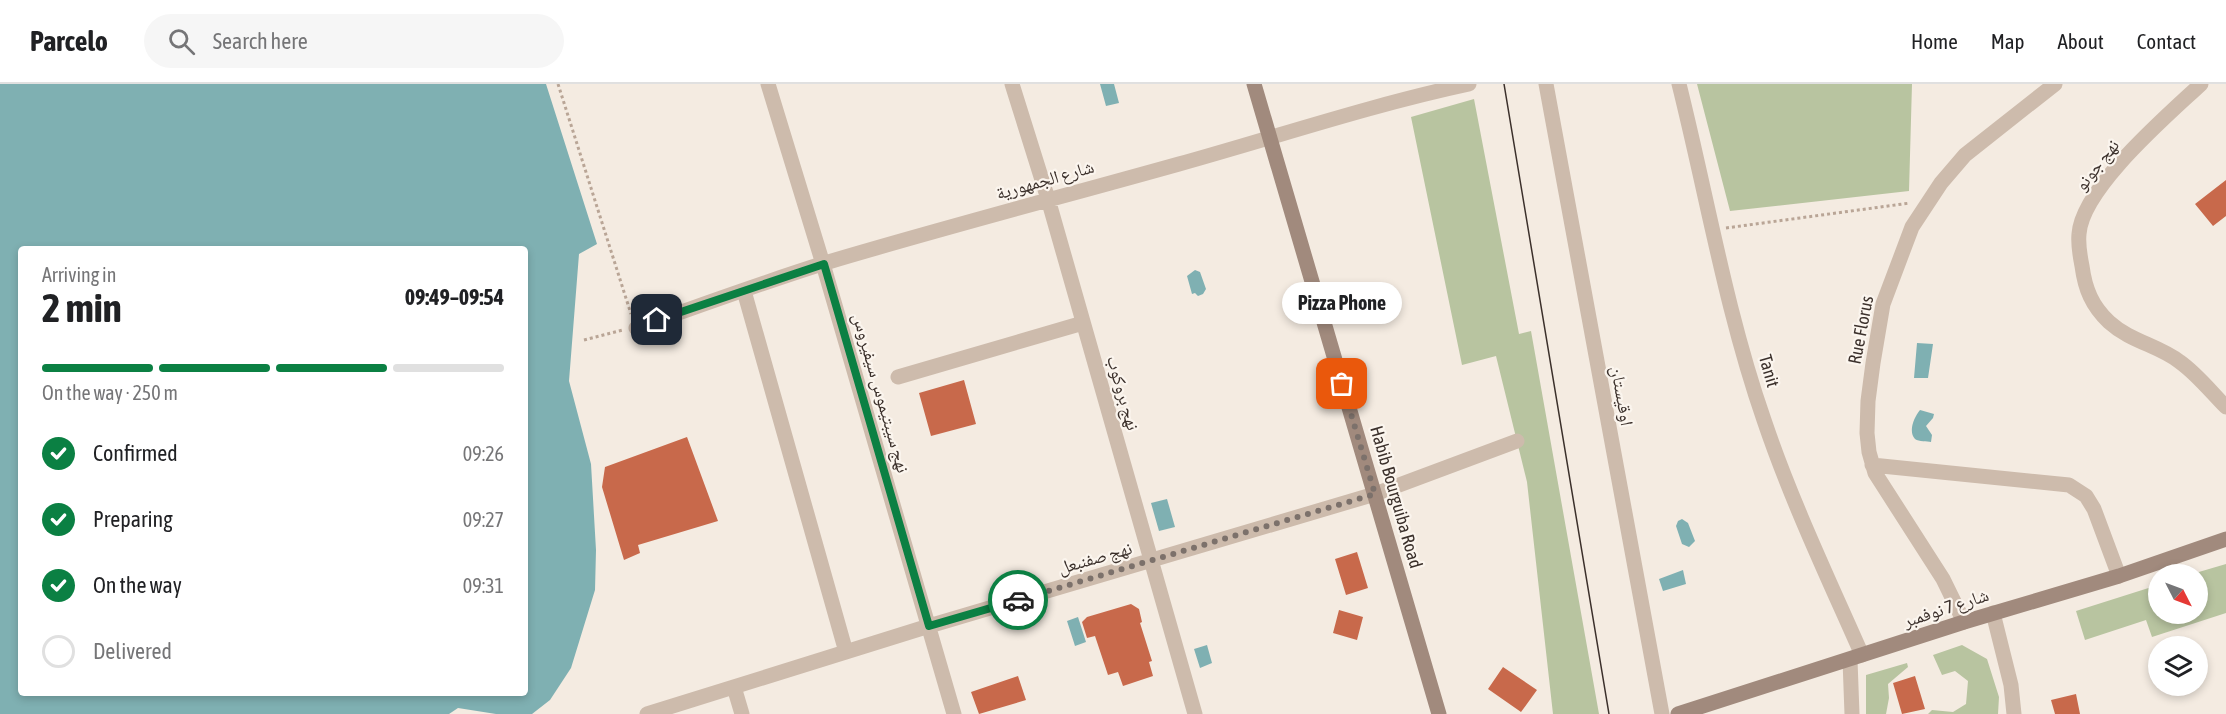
<!DOCTYPE html>
<meta charset="utf-8">
<style>
:root{--surface:#fff;--page:#f6f6f6;--text:#202124;--muted:#757577;--line:#e0e0e0;--accent:#0b8043}
body{margin:0;font-family:"Asap Condensed","Noto Naskh Arabic",sans-serif;background:var(--page);color:var(--text);height:100vh;display:flex;flex-direction:column;font-size:22px;white-space:nowrap}
*{box-sizing:border-box;margin:0}
p{font-size:20px;color:var(--muted)}
.icon{flex:none;width:33px;height:33px;fill:none;stroke:currentColor;stroke-width:2;stroke-linecap:round;stroke-linejoin:round}
.map{position:relative;flex:1;overflow:hidden}
.panel{position:absolute;left:18px;top:162px;width:510px;height:450px;display:flex;flex-direction:column;background:var(--surface);border-radius:6px;box-shadow:0 3px 9px #0003}
.panel>*{flex:none}
.needle{width:39px;rotate:132deg}
.tools{position:absolute;left:2148px;top:480px;display:grid;gap:12px}
.tools a{display:grid;place-items:center;width:60px;height:60px;border-radius:50%;background:var(--surface);box-shadow:0 3px 9px #0003;font-size:30px}
.pin{position:absolute;display:grid;place-items:center;width:51px;height:51px;color:#fff;margin:-26px;border-radius:12px;box-shadow:0 3px 9px #0006}
.courier{position:absolute;display:grid;place-items:center;width:60px;height:60px;margin:-30px;border:4px solid #0b8043;border-radius:50%;background:#fff;color:#222;box-shadow:0 2px 8px #0007}
.bubble{position:absolute;height:42px;border-radius:21px;background:var(--surface);box-shadow:0 3px 9px #0003;font-size:20px;font-weight:700;line-height:42px;text-align:center}
.head em{font-style:normal;font-weight:700}
.head div{display:flex;flex-direction:column-reverse}
.head{display:flex;align-items:center;justify-content:space-between;height:102px;padding:0 24px}
h1{font-size:39px;font-weight:700;line-height:45px}
.bar{display:grid;grid-template-columns:repeat(4,1fr);gap:9px 6px;align-content:center;height:72px;padding:0 24px}
.bar i{height:8px;border-radius:4px;background:var(--line)}
.bar .selected{background:var(--accent)}
.bar p{grid-column:span 4}
ol{padding:0 24px;list-style:none}
li{display:flex;align-items:center;gap:18px;height:66px}
li p{margin-inline-start:auto}
li .icon{padding:6px;border-radius:50%;background:var(--accent);color:#fff;stroke-width:4}
li:last-child{color:var(--muted)}
li i{width:33px;height:33px;border:3px solid var(--line);border-radius:50%}
header{display:flex;align-items:center;gap:36px;box-sizing:border-box;height:84px;padding:0 30px;background:var(--surface);border-bottom:2px solid var(--line)}
header strong{font-size:28px}
nav{display:flex;gap:33px;margin-inline-start:auto;font-size:21px}
.search{width:420px;height:54px;background:var(--page);display:flex;align-items:center;gap:15px;box-sizing:border-box;padding:0 21px;border-radius:33px;color:var(--muted);font-size:22px}
.map>svg:first-child{display:block}
.green{fill:#b8c4a0}
.water{fill:#7fb0b2;fill-rule:evenodd}
.building{fill:#c8694b}
.lines{fill:none;stroke-linecap:round;stroke-linejoin:round}
.path{stroke:#b9a596;stroke-width:3;stroke-dasharray:3 3;stroke-linecap:butt}
.minor{stroke:#cdbbac;stroke-width:15}
.tertiary{stroke:#cdbbac;stroke-width:15}
.secondary{stroke:#a18a7d;stroke-width:15}
.tram{stroke:#3b302b;stroke-width:1.5}
.done{stroke:#7c716b;stroke-width:6;stroke-dasharray:0 10.8}
.route{stroke:#0b8043;stroke-width:8}
.labels{text-anchor:middle;stroke-width:4.5;stroke-linejoin:round;paint-order:stroke}
.street-label{font-size:18px;fill:#3b302b;stroke:#fbf5ee}
</style>
<header>
<strong>Parcelo</strong>
<div class="search"><svg class="icon" aria-label="search" viewBox="0 0 24 24"><circle cx="10" cy="10" r="6"/><path d="M15 15l6 6"/></svg>Search here</div>
<nav><a>Home</a><a>Map</a><a>About</a><a>Contact</a></nav>
</header>
<div class="map">
<svg width="2226" height="630" viewBox="0 0 2226 630">
<rect width="100%" height="100%" fill="#f4ebe1"/>
<path class="green" d="M1697 0H1912L1909 107 1730 127Z
M1474 15 1519 250 1531 247 1599 630H1553L1527 398 1496 272 1462 281 1411 33Z
M2226 480V529L2152 553 2146 536 2085 556 2076 527 2158 501V530H2198V490H2192Z
M1962 561 1987 575 1999 613 1998 630H1928L1932 626 1953 628 1966 620 1968 597 1955 587 1942 591 1933 571Z
M1907 579 1908 583 1888 600 1889 614 1886 630H1866V591Z"/>
<path class="water" d="M0 0H546L597 160 579 170 569 297 591 380 596 466 595 506 571 584 550 616 532 630H496L458 624 449 630H0ZM21 165H525V609H21Z
M1100 0H1114L1119 19 1106 22Z
M1195 186 1200 188 1206 205 1203 210 1198 212 1195 209 1192 210 1187 192Z
M1917 259 1933 260 1928 294H1914Z
M1920 326 1934 330 1933 334 1926 342 1932 351 1931 358C1927 357 1919 358 1915 355 1908 348 1914 333 1920 326Z
M1167 415 1175 443 1159 447 1151 419Z
M1682 435 1688 439 1695 457 1689 463 1682 460 1676 442 1678 437Z
M1683 486 1686 500 1663 507 1659 495Z
M1078 533 1086 558 1075 562 1067 537Z
M1207 561 1212 579 1200 584 1194 565Z"/>
<path class="building" d="M2226 96V132L2213 142 2195 120Z
M964 296 976 340 931 352 919 309Z
M687 353 718 437 638 461 640 469 624 476 602 403 605 383Z
M1357 468 1368 504 1346 511 1335 475Z
M1131 520 1139 525 1142 538 1140 539 1152 577 1149 578 1153 592 1123 602 1118 588 1108 591 1095 552 1087 554 1082 538 1087 533Z
M1339 526 1363 533 1357 556 1333 549Z
M1503 583 1537 606 1521 628 1488 605Z
M1018 592 1026 616 979 630 971 608Z
M1915 592 1925 625 1902 630 1893 599Z
M2076 610 2080 630H2055L2051 616Z"/>
<g class="lines">
<path class="path" d="M558 0 631 230
M1726 144 1910 119
M584 256 623 246"/>
<path class="minor" d="M768 0 823 180 954 630
M1012 0 1048 115 1195 630
M1679 0C1707 112 1726 227 1764 336 1791 416 1828 494 1862 571
M2201 0C2168 31 2082 104 2079 150 2078 160 2080 172 2082 182 2085 205 2092 222 2109 238 2131 258 2158 261 2180 278 2197 290 2211 308 2226 323
M744 207 846 568
M636 244C699 222 761 199 825 179 942 144 1061 113 1179 80 1276 53 1371 21 1469 0
M898 293 1083 239
M1872 381 2069 401 2086 412 2094 425 2119 492
M1993 529 2011 601 2014 630
M1964 538 1943 495 1875 389 1869 368 1867 349 1868 317 1873 279 1883 220 1912 143 1941 99 1965 71 2055 0
M1850 576 1852 630
M734 603 742 630
M647 630 929 542 1375 410 1517 357"/>
<path class="tertiary" d="M1546 0 1662 630"/>
<path class="secondary" d="M1254 0 1439 630
M1678 630 1964 538 2119 492 2226 455"/>
<path class="tram" d="M1504 0 1609 630"/>
</g>
<g class="lines">
<path class="done" d="M1018 516 1375 410 1342 300"/>
<path class="route" d="M657 236 824 180 929 542 1018 516"/>
</g>
<g class="labels">
<g class="street-label">
<text transform="translate(2097 81) rotate(-52)" y="6">نهج جونو</text>
<text transform="translate(1045 96) rotate(-16)" y="6">شارع الجمهورية</text>
<text transform="translate(1861 246) rotate(-79)" y="6">Rue Florus</text>
<text transform="translate(1769 287) rotate(74)" y="6">Tanit</text>
<text transform="translate(881 309) rotate(74)" y="6">نهج سيبتيموس سيفيروس</text>
<text transform="translate(1123 309) rotate(74)" y="6">نهج بروكوب</text>
<text transform="translate(1622 312) rotate(80)" y="6">اوقيستان</text>
<text transform="translate(1396 413) rotate(74)" y="6">Habib Bourguiba Road</text>
<text transform="translate(1095 474) rotate(-16)" y="6">نهج صفنبعل</text>
<text transform="translate(1946 524) rotate(-18)" y="6">شارع 7 نوفمبر</text>
</g>
</g>
</svg>
<div class="tools">
<a><svg class="needle" viewBox="-14 -14 28 28"><path d="M0-13l5 13h-10z" fill="#e53935"/><path d="M0 13l5-13h-10z" fill="#757577"/></svg></a>
<a><svg class="icon" aria-label="layers" viewBox="0 0 24 24"><path d="M12 4l9 5-9 5-9-5zM3 14l9 5 9-5"/></svg></a>
</div>
<div class="pin" style="left:1342px;top:300px;background:#ea580c"><svg class="icon" aria-label="bag" viewBox="0 0 24 24"><path d="M5 8h14l-1 12H6zM9 8a3 3 0 0 1 6 0"/></svg></div>
<div class="pin" style="left:657px;top:236px;background:#1f2937"><svg class="icon" aria-label="home" viewBox="0 0 24 24"><path d="M3 11l9-7 9 7M6 9v11h12V9"/></svg></div>
<div class="courier" style="left:1018px;top:516px"><svg class="icon" aria-label="car" viewBox="0 0 24 24"><path d="M5 17H2v-5l4-1 3-4h7l3 4 3 1v5h-3M9 17h6M6 11h13"/><circle cx="7" cy="17" r="2"/><circle cx="17" cy="17" r="2"/></svg></div>
<div class="bubble" style="left:1282px;top:198px;width:120px">Pizza Phone</div>
<section class="panel">
<div class="head"><div><h1>2 min</h1><p>Arriving in</p></div><em>09:49–09:54</em></div>
<div class="bar"><i class="selected"></i><i class="selected"></i><i class="selected"></i><i></i><p>On the way · 250 m</p></div>
<ol>
<li><svg class="icon" aria-label="check" viewBox="0 0 24 24"><path d="M5 12l5 5 9-10"/></svg>Confirmed<p>09:26</p></li>
<li><svg class="icon" aria-label="check" viewBox="0 0 24 24"><path d="M5 12l5 5 9-10"/></svg>Preparing<p>09:27</p></li>
<li><svg class="icon" aria-label="check" viewBox="0 0 24 24"><path d="M5 12l5 5 9-10"/></svg>On the way<p>09:31</p></li>
<li><i></i>Delivered</li>
</ol>
</section>
</div>
